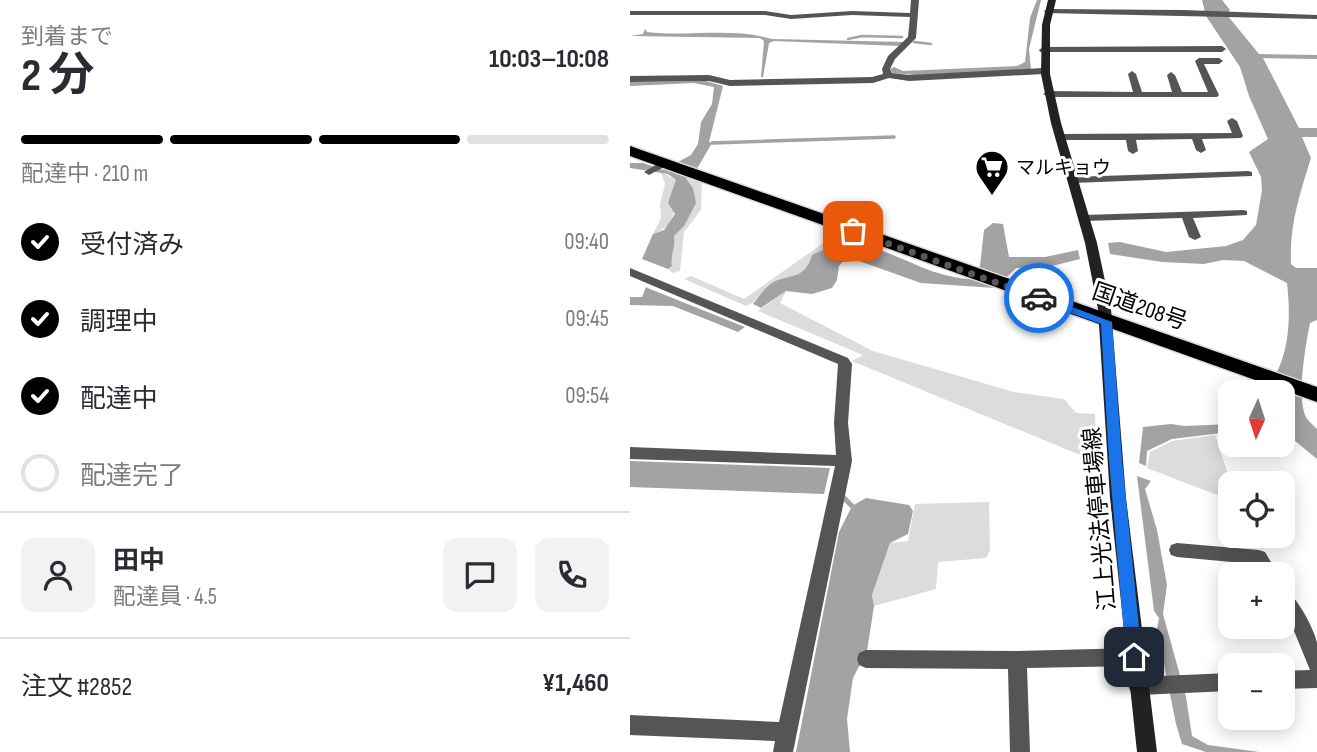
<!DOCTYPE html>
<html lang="ja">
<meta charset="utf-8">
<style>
:root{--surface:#fff;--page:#f2f2f3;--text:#2b2b33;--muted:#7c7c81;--line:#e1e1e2;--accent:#000}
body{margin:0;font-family:"Sofia Sans Condensed","Noto Sans JP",sans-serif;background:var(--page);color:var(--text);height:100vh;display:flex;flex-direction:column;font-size:26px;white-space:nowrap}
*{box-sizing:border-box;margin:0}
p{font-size:23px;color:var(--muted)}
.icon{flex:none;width:38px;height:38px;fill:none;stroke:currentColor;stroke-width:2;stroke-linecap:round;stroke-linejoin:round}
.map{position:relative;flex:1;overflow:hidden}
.details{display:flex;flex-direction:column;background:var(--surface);width:630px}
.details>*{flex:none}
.needle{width:46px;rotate:183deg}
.buttons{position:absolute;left:588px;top:380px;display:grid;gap:14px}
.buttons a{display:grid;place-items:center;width:77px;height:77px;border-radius:14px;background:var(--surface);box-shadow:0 4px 18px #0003;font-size:35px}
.pin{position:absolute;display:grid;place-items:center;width:60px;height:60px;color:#fff;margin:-30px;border-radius:14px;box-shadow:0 4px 10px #0006}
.courier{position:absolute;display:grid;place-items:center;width:70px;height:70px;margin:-35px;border:5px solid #1a73e8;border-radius:50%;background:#fff;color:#222;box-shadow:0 2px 9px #0007}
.overview em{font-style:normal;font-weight:700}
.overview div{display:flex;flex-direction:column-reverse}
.overview{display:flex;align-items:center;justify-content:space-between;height:119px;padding:0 21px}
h1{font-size:46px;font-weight:700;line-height:52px}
.bar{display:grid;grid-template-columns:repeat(4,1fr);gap:10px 7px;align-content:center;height:84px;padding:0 21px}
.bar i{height:9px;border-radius:5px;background:var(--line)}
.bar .on{background:var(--accent)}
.bar p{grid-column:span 4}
.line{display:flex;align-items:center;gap:18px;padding:0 21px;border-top:2px solid var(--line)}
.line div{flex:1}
.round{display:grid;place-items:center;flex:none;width:74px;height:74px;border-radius:14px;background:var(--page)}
ol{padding:0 21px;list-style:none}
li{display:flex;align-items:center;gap:21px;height:77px}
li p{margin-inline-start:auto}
li .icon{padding:7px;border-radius:50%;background:var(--accent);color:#fff;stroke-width:4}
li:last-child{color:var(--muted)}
li i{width:38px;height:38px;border:4px solid var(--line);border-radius:50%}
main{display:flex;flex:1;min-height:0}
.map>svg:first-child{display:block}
.green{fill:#dcdcdc}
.water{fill:#a3a3a3}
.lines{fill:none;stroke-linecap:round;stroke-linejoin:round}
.stream-far2{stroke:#a3a3a3;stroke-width:2.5}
.stream-far1{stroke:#a3a3a3;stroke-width:3.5}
.stream{stroke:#a3a3a3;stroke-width:5}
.highway-casing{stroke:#dbdbdb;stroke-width:3}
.street{fill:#555;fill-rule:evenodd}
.secondary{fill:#222;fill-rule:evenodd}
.highway{fill:#000;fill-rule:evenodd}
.route{fill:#1a73e8}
.done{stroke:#595959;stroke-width:7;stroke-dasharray:0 12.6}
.labels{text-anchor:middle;stroke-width:6;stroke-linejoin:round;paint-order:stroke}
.far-poi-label{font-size:19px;fill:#000;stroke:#fff;text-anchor:start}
.street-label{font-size:23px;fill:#000;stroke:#fff}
</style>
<main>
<section class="details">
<div class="overview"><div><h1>2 分</h1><p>到着まで</p></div><em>10:03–10:08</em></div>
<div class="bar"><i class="on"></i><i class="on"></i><i class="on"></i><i></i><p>配達中 · 210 m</p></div>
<ol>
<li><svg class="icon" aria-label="check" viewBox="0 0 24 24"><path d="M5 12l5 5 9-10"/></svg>受付済み<p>09:40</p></li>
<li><svg class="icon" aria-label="check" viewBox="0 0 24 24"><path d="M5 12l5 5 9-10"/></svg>調理中<p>09:45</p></li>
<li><svg class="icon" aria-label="check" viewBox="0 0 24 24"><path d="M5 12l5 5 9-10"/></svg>配達中<p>09:54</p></li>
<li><i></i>配達完了</li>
</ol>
<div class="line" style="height:126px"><a class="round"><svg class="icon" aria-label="person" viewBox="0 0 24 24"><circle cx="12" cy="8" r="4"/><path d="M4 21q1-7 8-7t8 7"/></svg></a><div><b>田中</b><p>配達員 · 4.5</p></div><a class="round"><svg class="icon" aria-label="chat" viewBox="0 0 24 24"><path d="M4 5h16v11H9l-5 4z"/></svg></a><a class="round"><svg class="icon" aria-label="phone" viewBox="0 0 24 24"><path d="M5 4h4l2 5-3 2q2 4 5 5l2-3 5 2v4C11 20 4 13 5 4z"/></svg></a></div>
<div class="line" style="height:91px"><div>注文 #2852</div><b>¥1,460</b></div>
</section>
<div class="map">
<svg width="687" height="752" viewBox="0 0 687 752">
<rect width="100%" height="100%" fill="#fff"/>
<path class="green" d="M31 172 46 180C46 203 48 225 23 234L31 218 30 205 35 184Z
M57 177 72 182 71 210 54 232 50 271 43 273 38 269 42 266C40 256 46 247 44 236L54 226 63 188 56 180Z
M199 239 200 246 183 255C175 283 153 272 137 287 129 294 128 302 116 306L54 279 61 276 114 299Z
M156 291 150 303 243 351 384 392 434 399 446 413 465 414 467 462 222 361 233 355 128 311Z
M585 435 601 483 600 500 517 468 520 452 542 441Z
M359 502 360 550 356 558 308 562 306 589 244 606 242 595 260 543 278 541 285 504Z"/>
<path class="water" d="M407 0H411L399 49 401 70 285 75 263 73 260 69 264 67 273 71 387 66 395 62 400 18Z
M572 0H592L600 10 597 15 629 54 687 55V59L633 58 669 128H687V137H672L681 158C670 193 659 226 661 264L666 268H687V320L680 323C676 343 666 399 676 417 678 421 683 425 687 429V459L653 431V392H642L639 386C660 355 661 319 657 283L614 261 593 260 574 264 532 262 480 254 478 243 490 242 536 252 596 246 613 240 626 225 632 190 631 177 619 152 638 139 619 96 610 67 576 16Z
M15 29 17 32C57 37 102 27 142 39L275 42 270 46 144 41 139 43 133 77H131L134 41 130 38 0 36 13 34Z
M76 81 93 86 79 142 82 143 68 167 56 179 63 188 66 203 54 226 44 236C46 247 40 256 42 266L38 269 12 259 23 234 34 230 45 214 38 203 46 180 38 174 0 168V163H13L33 170 61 155 68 144 71 122 82 104 84 87 64 83 0 86V82Z
M363 223 373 224 379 257H415L448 250 450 259 422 266 386 268 365 288 291 283 229 261 212 262 209 266 207 280 202 288 182 294 156 291 131 308 123 304C128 299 132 291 138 286 154 272 175 283 182 255 196 248 213 241 229 244 268 252 296 276 339 279L350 266 354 230Z
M16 287 20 289 115 327 108 332 43 306 0 305V297H12Z
M541 424 555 426 600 424V432L542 439 517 451 516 466 509 463 513 427Z
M0 461 200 468 194 494 0 487Z
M507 476 521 481 515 489 527 530 537 585 533 614 556 697 562 736 578 745 629 752H576L552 744 546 724 527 629 529 618 524 611Z
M236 498 279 505 283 511 278 534 260 543 242 595 244 606 237 651 223 678 217 719 220 752H166L209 532 222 506Z"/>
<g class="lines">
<path class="stream-far2" d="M218 39 232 36 272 37
M284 42 301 44"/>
<path class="stream-far1" d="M82 143 264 137"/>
<path class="stream" d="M211 495 225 509"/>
<defs>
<path id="highway" d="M0 146 687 387V402L0 156Z"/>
</defs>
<use href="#highway" class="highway-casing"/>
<path class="street" d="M281 0H289L286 38 265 59 260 69 262 73 279 75 414 68 418 71 414 74 279 81 259 78 243 83 100 86 79 81 0 82V76L79 75 100 80 242 77 253 74 252 69 258 56 278 37 280 17 222 15 161 19 135 15H0V11H135L161 15 222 11 280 13Z
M418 9 553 10 687 15V19L415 13 414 11Z
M413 47 592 46 596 49 592 52H410L409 50Z
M569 58H589L593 61 589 64H574L589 95 587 97H418L413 94 418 91 503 92 498 74 502 71 506 74 512 92H542L537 75 541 72 545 75 552 92H578L565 61Z
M602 118 607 121 613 136 611 138 572 139 576 150 571 153 566 150 562 139 506 140 508 151 503 154 498 151 496 140H430L425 137 430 134 602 133 597 121Z
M34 160 39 163 38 165 19 175 14 172Z
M618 171 622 172V176L443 183 438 180 443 177Z
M613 210 617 211V215L563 218 571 237 565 240 559 237 552 218 454 221 448 218 454 215Z
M0 268 218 358 222 364 218 423 222 461 163 752H143L145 741 0 735V715L149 722 205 466 0 459V447L206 455 204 423 208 364 0 276Z
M547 543 629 550 635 552 648 574H630L624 564 547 557 541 555 539 550 541 545Z
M653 588C665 593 685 630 687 643 687 658 687 674 687 688L653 689V671L680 670 664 631 653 612Z
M504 648 511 651 513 657 511 663 504 666 397 668 400 752H380L378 669 236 668 229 665 227 659 229 653 236 650 387 651Z
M600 673V691L508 695 501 692 498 686 501 680 508 677Z"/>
<path class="secondary" d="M418 0H426L420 25V74L431 123 467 243 481 309 496 498 527 752H507L480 498 468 309 455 243 421 123 411 74 412 25Z"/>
<use href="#highway" class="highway"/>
</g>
<path class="route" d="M405 296H413L482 322 492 460 512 657 509 662 504 664 499 662 496 657 479 460 471 324 405 300Z"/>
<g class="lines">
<path class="done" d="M223 231 409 298"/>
</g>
<defs>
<symbol id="supermarket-pin" viewBox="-11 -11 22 30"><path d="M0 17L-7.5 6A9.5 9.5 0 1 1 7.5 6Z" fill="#000" stroke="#fff"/><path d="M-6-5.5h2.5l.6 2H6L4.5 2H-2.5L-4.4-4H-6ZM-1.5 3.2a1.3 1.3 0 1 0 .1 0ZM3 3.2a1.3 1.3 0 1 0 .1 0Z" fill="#fff"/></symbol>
</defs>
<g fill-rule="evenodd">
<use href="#supermarket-pin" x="343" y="148" width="38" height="52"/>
</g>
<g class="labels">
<g class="far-poi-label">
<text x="386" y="174">マルキョウ</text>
</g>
<g class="street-label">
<text transform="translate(510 306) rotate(19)" y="8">国道208号</text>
<text transform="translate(469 519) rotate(-95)" y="8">江上光法停車場線</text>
</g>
</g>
</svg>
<div class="buttons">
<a><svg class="needle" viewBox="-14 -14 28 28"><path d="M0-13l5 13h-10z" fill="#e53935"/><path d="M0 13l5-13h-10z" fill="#7c7c81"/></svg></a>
<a><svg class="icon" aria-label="locate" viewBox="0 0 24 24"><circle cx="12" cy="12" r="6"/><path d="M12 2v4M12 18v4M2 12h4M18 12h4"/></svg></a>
<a>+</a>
<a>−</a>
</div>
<div class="pin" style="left:223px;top:231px;background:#ea580c"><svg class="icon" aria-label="bag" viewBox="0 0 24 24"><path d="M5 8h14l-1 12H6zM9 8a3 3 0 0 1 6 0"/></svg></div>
<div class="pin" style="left:504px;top:657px;background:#1f2937"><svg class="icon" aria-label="home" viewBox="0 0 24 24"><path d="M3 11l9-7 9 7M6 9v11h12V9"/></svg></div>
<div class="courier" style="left:409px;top:298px"><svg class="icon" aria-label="car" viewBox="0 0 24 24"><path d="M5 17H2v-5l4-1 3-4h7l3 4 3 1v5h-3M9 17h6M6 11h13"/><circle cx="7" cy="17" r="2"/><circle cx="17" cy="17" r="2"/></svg></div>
</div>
</main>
